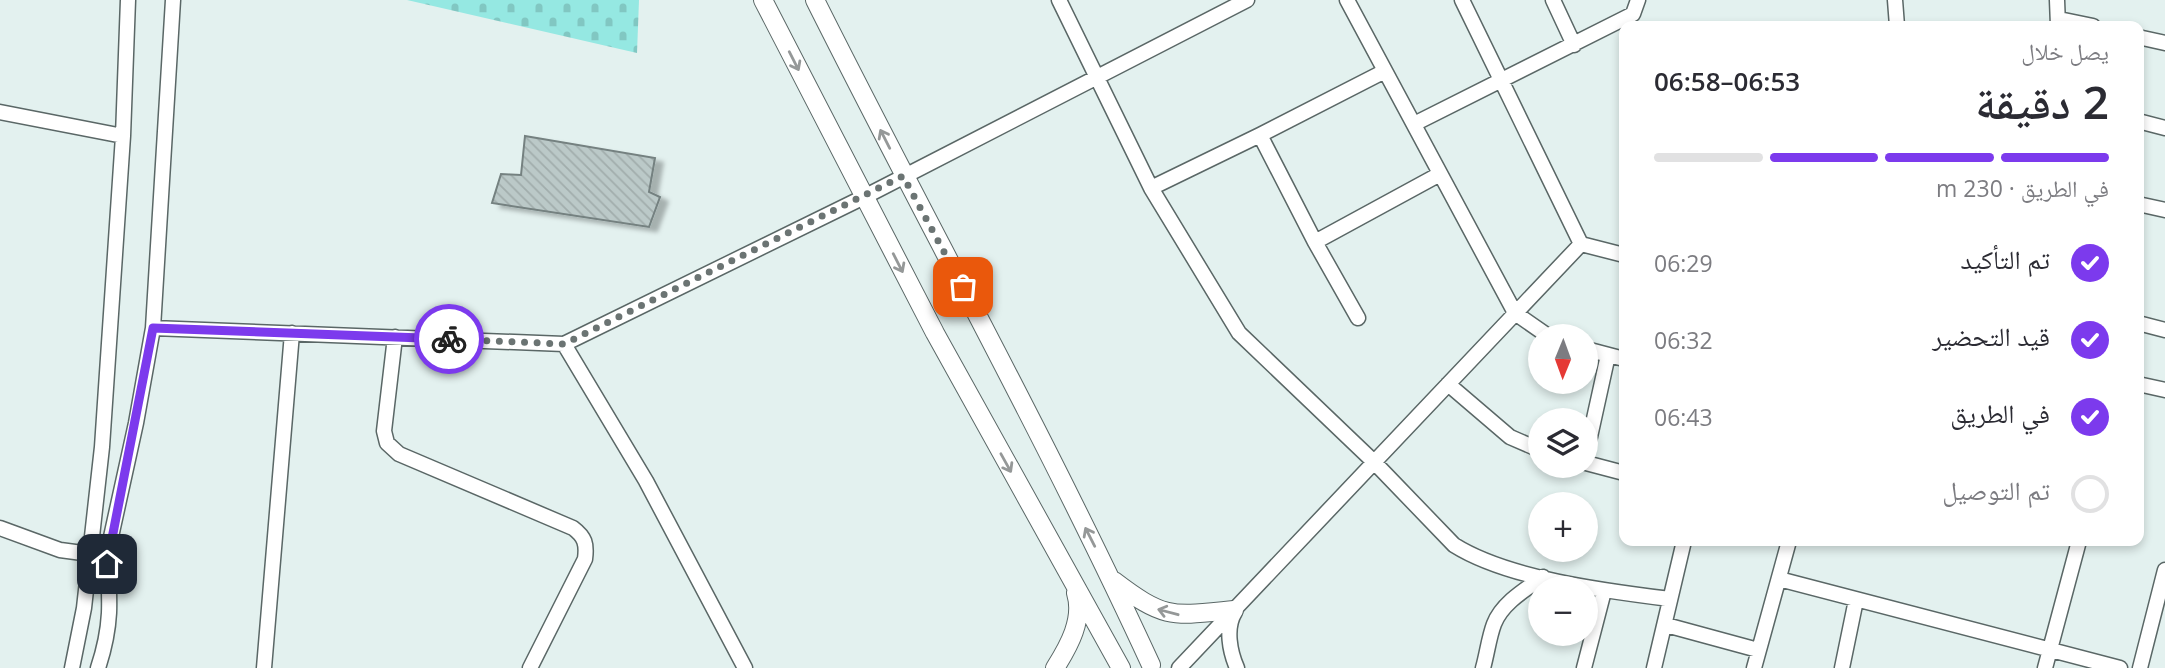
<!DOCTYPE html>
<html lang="ar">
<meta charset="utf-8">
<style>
:root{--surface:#fff;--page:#f7f7f7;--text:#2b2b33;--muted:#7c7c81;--line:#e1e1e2;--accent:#7c3aed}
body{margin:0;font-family:"Open Sans","Noto Naskh Arabic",sans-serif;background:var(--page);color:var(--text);direction:rtl;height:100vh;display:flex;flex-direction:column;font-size:26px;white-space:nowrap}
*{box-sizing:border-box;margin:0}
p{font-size:23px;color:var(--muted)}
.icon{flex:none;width:38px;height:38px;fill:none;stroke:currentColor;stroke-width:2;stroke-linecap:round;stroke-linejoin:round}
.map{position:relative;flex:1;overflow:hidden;direction:ltr}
.sheet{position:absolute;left:1619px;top:21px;width:525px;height:525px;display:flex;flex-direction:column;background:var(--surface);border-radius:14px;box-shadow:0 4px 10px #0003;direction:rtl}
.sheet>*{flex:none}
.needle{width:46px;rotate:181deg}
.buttons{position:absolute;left:1528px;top:324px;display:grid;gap:14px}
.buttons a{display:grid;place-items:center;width:70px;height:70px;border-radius:50%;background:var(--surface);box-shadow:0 4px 10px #0003;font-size:35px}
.pin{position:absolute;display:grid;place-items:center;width:60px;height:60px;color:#fff;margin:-30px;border-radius:14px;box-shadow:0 4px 10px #0006}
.courier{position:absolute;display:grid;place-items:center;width:70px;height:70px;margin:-35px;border:5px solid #7c3aed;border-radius:50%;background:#fff;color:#222;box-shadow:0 2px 9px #0007}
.head em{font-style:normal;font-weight:600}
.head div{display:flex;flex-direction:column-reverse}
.head{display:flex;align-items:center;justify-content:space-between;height:119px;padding:0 35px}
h1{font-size:46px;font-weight:600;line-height:52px}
.bar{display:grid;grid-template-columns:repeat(4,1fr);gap:10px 7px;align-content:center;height:84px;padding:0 35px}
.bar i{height:9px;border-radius:5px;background:var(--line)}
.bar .selected{background:var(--accent)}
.bar p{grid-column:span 4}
ol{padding:0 35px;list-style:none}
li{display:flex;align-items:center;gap:21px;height:77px}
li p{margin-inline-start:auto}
li .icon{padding:7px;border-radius:50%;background:var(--accent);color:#fff;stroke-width:4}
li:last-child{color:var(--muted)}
li i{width:38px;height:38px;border:4px solid var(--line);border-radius:50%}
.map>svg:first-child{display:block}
.cemetery{fill:url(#cemetery-stones)}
.building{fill:url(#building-back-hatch);stroke:#748180;stroke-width:2;filter:url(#shadow)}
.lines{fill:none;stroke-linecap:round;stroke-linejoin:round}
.minor-casing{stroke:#5a6766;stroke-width:17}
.tertiary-casing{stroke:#5a6766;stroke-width:20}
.minor{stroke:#fff;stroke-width:14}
.tertiary{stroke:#fff;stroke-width:18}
.oneway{stroke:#959898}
.done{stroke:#6b7473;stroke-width:7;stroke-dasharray:0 12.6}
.route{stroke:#7c3aed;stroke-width:9}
</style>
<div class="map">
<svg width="2165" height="668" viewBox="0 0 2165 668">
<defs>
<pattern id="cemetery-stones" width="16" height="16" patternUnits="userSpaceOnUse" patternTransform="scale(1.75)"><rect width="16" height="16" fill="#95e8e2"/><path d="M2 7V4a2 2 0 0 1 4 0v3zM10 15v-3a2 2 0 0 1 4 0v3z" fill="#81c7c2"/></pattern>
<pattern id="building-back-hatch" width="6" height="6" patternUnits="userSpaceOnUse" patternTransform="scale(1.75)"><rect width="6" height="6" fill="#bbc9c8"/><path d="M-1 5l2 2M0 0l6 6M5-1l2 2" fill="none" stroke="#a1adac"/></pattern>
<filter id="shadow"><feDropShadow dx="8" dy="4.5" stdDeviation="2" flood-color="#0004"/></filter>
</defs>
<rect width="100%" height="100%" fill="#e3f1ef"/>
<path class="cemetery" d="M407 0H639L637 53Z"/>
<path class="building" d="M525 136 655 158 649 192 660 197 649 227 492 203 501 174 521 175Z"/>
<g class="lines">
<defs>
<path id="minor" d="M1059 0 1151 188 1239 333 1374 462 1454 545C1508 579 1606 591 1670 599
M1347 0 1515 313 1548 336
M1462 0 1581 244
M1553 0 1574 45
M1895 0 1897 26
M2057 0 2058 26
M2059 19 2093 26
M2138 37 2165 43
M0 112 123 136 102 447 84 608 72 668
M2138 121 2165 128
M1414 124 1633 14 1638 0
M1260 135 1315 242 1358 318
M123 136 128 0
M1151 188 1260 135 1385 71
M2138 204 2165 210
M1315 242 1440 174
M1581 244 1624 255
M2138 323 2165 330
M153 328 564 344 864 197 1247 0
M395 337 384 431 387 443 399 454 573 528C585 537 587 544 585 559L530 668
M564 344 646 481 745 668
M1586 349 1624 359
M1448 384 1510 437 1540 450
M2138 384 2165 390
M1586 455 1608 355
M1586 463 1624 473
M0 528 60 550 90 554
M1779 579 2120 668
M1235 612C1225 628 1230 652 1237 668
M1666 625 1758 650
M98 668C104 650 108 632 109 613 110 591 107 569 109 546L136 423 153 328 173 0
M264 668 292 333
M1179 668 1581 244
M1483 668C1487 654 1489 637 1494 624 1502 603 1526 589 1543 577
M1584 668 1604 591
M1654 668 1684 541
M1754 668 1789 541
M1842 668 1856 600
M2045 668 2079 541
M2140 668 2165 570"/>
<path id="tertiary" d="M763 0 935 333 1121 668
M815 0C926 222 1047 439 1151 665
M1114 581C1165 620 1173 616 1234 610
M1055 668C1069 646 1084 619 1076 593"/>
</defs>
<use href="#minor" class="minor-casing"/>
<use href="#tertiary" class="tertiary-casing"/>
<use href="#minor" class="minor"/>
<use href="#tertiary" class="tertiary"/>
</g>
<defs><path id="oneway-shaft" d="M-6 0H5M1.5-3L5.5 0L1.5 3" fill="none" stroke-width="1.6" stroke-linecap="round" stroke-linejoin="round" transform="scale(1.75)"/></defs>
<g class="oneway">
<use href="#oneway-shaft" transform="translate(794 61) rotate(63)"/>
<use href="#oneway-shaft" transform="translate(885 139) rotate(-117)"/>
<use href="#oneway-shaft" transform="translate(898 263) rotate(63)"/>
<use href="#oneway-shaft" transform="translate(1006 463) rotate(61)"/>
<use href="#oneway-shaft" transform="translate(1090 537) rotate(-117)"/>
<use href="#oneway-shaft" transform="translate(1168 612) rotate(-165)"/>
</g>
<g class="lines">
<path class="done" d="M449 339 564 344 903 176 963 287"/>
<path class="route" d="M107 564 153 328 449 339"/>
</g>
</svg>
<div class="buttons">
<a><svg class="needle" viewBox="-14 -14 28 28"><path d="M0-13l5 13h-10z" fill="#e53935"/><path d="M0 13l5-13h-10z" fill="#7c7c81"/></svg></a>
<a><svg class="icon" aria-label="layers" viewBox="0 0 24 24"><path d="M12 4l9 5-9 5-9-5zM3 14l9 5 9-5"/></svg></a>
<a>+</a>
<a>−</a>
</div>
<div class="pin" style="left:963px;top:287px;background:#ea580c"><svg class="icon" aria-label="bag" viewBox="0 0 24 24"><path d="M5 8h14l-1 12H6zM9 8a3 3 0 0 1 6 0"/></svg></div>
<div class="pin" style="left:107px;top:564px;background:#1f2937"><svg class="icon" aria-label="home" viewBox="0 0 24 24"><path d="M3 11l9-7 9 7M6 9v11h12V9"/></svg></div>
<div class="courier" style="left:449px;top:339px"><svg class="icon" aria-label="bike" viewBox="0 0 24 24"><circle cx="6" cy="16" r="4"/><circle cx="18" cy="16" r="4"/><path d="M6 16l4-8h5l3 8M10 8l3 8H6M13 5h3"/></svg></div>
<section class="sheet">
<div class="head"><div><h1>2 دقيقة</h1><p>يصل خلال</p></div><em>06:53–06:58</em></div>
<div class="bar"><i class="selected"></i><i class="selected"></i><i class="selected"></i><i></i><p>في الطريق · 230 m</p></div>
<ol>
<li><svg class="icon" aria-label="check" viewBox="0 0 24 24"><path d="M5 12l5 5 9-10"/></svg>تم التأكيد<p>06:29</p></li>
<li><svg class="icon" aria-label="check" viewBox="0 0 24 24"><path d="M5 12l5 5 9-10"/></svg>قيد التحضير<p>06:32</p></li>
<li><svg class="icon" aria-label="check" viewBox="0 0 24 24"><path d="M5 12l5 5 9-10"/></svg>في الطريق<p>06:43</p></li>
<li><i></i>تم التوصيل</li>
</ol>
</section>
</div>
